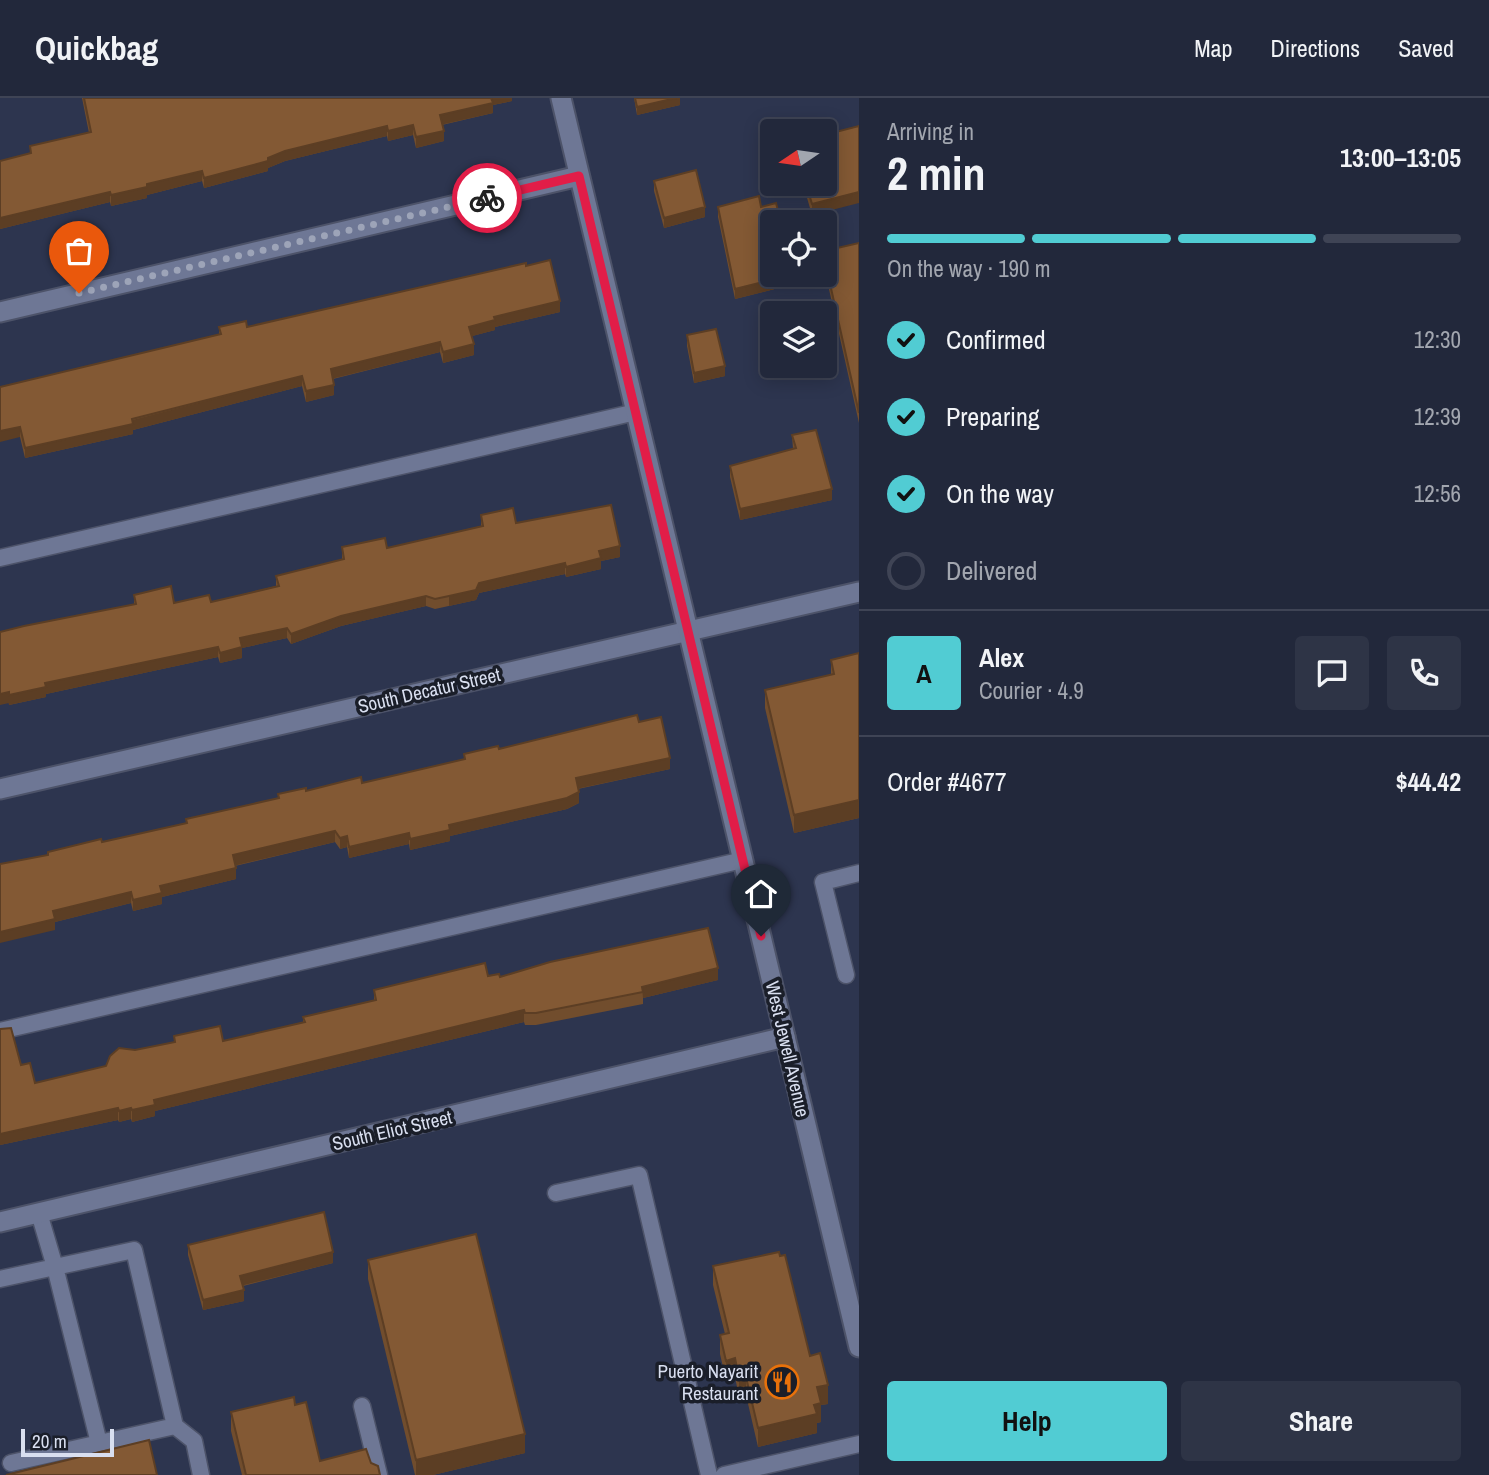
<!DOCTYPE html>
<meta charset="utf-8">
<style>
:root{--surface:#22283b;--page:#2e3446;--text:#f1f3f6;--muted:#a2a6af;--line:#3f4455;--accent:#51ccd3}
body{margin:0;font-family:"Archivo Narrow",sans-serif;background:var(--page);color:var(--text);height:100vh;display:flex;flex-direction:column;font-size:26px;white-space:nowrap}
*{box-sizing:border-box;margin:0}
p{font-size:23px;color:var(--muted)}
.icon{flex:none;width:38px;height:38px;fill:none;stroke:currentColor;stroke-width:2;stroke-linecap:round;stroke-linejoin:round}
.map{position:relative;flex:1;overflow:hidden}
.drawer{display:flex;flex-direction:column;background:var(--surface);width:630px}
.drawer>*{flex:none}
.needle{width:46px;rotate:257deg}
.tools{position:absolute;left:760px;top:21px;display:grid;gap:14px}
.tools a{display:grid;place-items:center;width:77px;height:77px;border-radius:7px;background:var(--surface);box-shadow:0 4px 18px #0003,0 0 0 2px var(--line);font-size:35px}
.scale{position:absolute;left:21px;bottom:18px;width:93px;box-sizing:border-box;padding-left:7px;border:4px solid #d9dff0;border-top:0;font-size:19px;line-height:24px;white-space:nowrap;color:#d9dff0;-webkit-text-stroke:5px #1a1e29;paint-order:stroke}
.pin{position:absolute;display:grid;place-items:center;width:60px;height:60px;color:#fff;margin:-72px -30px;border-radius:50% 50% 50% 0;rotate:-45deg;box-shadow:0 0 7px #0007}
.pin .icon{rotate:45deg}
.courier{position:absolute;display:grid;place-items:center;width:70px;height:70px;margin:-35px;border:5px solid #e11d48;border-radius:50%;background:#fff;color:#222;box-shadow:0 2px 9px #0007}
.overview em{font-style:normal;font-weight:700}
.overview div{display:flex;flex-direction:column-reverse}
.overview{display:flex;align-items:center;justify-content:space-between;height:119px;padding:0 28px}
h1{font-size:46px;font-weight:700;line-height:52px}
.bar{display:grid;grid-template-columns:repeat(4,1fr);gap:10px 7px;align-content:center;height:84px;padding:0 28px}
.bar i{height:9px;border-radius:5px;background:var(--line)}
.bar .active{background:var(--accent)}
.bar p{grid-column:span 4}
.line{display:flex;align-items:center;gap:18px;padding:0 28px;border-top:2px solid var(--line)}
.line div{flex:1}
.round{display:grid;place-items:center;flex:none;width:74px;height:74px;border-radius:7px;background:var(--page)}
ol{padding:0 28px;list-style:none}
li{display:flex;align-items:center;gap:21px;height:77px}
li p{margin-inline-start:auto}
li .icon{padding:7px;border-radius:50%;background:var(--accent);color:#111;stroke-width:4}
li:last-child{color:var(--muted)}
li i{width:38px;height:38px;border:4px solid var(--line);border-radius:50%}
.primary-button{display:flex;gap:14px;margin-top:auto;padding:14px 28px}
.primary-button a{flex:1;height:80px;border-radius:7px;background:var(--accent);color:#111;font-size:28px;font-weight:700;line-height:80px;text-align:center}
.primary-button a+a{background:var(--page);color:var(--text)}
header{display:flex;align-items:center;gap:42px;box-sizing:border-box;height:98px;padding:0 35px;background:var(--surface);border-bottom:2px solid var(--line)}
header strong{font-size:33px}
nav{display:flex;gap:38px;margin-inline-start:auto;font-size:24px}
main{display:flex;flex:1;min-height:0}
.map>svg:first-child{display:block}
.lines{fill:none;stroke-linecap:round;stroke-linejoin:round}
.service-casing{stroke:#4d5369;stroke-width:19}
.minor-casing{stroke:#4d5369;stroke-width:23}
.tertiary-casing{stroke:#4d5369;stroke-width:23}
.service{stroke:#6e7795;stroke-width:16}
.minor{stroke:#6e7795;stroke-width:19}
.tertiary{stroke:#6e7795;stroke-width:19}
.wall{fill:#714d2d}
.shaded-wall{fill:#5c3e24}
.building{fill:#835934;stroke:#5c3e24;stroke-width:2}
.done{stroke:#9da4b8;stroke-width:7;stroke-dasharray:0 12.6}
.route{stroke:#e11d48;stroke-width:9}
.labels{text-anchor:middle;stroke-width:7;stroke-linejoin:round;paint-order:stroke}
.street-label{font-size:19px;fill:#d9dff0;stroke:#1a1e29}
.poi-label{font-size:19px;fill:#d9dff0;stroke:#1a1e29;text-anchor:end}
</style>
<header>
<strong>Quickbag</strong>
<nav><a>Map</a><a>Directions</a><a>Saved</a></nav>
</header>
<main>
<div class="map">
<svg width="859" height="1377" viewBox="0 0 859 1377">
<rect width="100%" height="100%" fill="#2d354f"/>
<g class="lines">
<defs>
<path id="service" d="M0 460 636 314
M846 877 823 784 859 775
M0 933 743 762
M556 1095 639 1077 709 1377
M0 1181 55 1169 39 1115
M362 1308 379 1377
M99 1345 55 1169 134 1152 175 1328
M11 1365 175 1328 194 1343 201 1377
M724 1377 859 1346"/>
<path id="minor" d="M0 214 579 78
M0 691 859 494
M0 1124 785 939"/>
<path id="tertiary" d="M561 0 859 1249"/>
</defs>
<use href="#service" class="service-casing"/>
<use href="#minor" class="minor-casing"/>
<use href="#tertiary" class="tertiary-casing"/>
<use href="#service" class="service"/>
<use href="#minor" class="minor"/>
<use href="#tertiary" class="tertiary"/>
</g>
<path class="wall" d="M82 0H512V3L493 7V15L442 27 444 43 416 50 413 37 388 43 387 38 285 63 268 70V73L204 90 202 83 147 97V100L111 108 110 104 0 131V63L30 56V48L89 35Z
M634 0H680V7L637 17Z
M654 83 705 119 664 130 654 93Z
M803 86H824L812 117Z
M718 109 794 177V186L735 201 718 119Z
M859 145V325L824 169V153Z
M526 168 560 214 495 229V232L472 238 474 257 443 265 440 254 333 281 334 297 306 304 302 288 133 332V336L25 360 20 339 0 289 219 237V229H247Z
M687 237 725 278 694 285 687 248Z
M792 337 832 402 740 422 730 379V368L793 351Z
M481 417 516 425 620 459 601 463V471L566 479 565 476 479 495 476 502 435 511 426 508 341 528 291 546 287 540 242 550V560L220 565 218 559 46 596V599L9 607 0 534 134 506V497L174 505 211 504 276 488V478L342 462V449L387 450 481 428Z
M859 555V720L794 735 765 610V592L831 577V562Z
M639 624 670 671 578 691 579 705 567 711 450 738V743L410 752 409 746 349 760 347 749 340 751 335 744 235 768 236 781 162 799V806L133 813 131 805 55 824V832L48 757 186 725V721L278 700V696L362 685 464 661V656L499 651Z
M488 878 718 882 643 900V906L536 927H525L524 924 155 1013V1018L132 1024 131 1021 119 1024 118 1022 0 1047V931L21 967 35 985 106 968 135 952 174 944V938L223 943 303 924V919L374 902V892Z
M188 1147 333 1165 243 1188 244 1203 203 1212 188 1157Z
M368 1162 525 1355 433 1377H415L368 1181Z
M713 1168 810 1258 828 1306 821 1307V1324L817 1325V1335L758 1349 746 1297 739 1299 735 1279 726 1282 720 1256V1237L725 1236 713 1187Z
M295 1307 320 1363 371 1365 380 1377H242L231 1333V1314Z"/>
<path class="shaded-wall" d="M491 0H512V3L493 7V15L440 27V17Z
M676 0H680V7L637 17V9Z
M413 27V37L388 43V33Z
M387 28V38L285 63 268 70V73L204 90V80L268 60 285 53Z
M444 33V43L416 50V39Z
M202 73V83L147 97V100L111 108V97L147 86Z
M110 94V104L0 131V120Z
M859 94V105L812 117V106Z
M705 109V119L664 130V120Z
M791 177H794V186L735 201V191Z
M560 203V214L495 229V232L469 239V229L494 219Z
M440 244V254L331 281V271Z
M474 246V257L443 265V254Z
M725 268V278L694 285V275Z
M302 278V288L133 332V336L25 360V350Z
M334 287V297L306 304V293Z
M20 329V339L0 344V333Z
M832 391V402L740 422V411Z
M620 448V459L601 463V471L566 479V469L599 453Z
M565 465V476L479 495 476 502 449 508V498L479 485Z
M426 498V508L341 528 291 546V536L341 518Z
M287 530V540L242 550V560L220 565V555L240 540Z
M218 549V559L46 596V599L9 607V597L45 585Z
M9 594V605L0 607V596Z
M670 660V671L576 691V680Z
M579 694V705L567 711 450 738V743L410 752V741L449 727Z
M859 702V720L794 735V717Z
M335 733V744L233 768V757Z
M409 735V746L349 760V749Z
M347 738V749L340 751V740Z
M236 770V781L162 799V806L133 813V802L160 788Z
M131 794V805L55 824V832L0 845V834L53 813Z
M718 870V882L643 900 642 889Z
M524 912V924L155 1013V1018L132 1024V1012L154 1002Z
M118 1010V1022L0 1047V1036Z
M131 1010V1021L119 1024V1013Z
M333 1154V1165L240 1188V1178Z
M244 1192V1203L203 1212V1202Z
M735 1260V1279L726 1282V1263Z
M746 1279V1297L739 1299V1280Z
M828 1287V1306L821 1307V1324L817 1325V1335L758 1349V1330L814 1307 817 1289Z
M525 1336V1355L433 1377H416V1362Z"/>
<path class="building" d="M84 0H491L493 5 440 17 444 33 416 39 413 27 388 33 387 28 285 53 268 60V63L204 80 202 73 147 86V89L111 97 110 94 0 120V63L31 55 30 48 91 34Z
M635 0H676L637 9Z
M859 28V94L812 106 806 86H824V37Z
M696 72 705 109 664 120 654 83Z
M759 98 761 109 776 105 781 124H772V177H791L735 191 718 109Z
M859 145V315L824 159V153Z
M550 162 560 203 494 219 495 222 469 229 474 246 443 254 440 244 331 271 334 287 306 293 302 278 132 321 133 326 25 350 20 329 0 333V289L221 236 219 229 246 223 247 229 526 165V168Z
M716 231 725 268 694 275 687 237Z
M816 332 832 391 740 411 730 368 796 350 792 337Z
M611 407 620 448 599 453 601 460 566 469 565 465 479 485 476 492 449 498 435 501 426 498 341 518 291 536 287 530 240 540 242 549 220 555 218 549 45 585 46 589 9 597V594L0 596V534L24 528 136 506 134 497 171 488 174 505 209 497 211 504 279 488 276 478 344 461 342 449 385 440 387 450 483 428 481 417 513 410 516 425Z
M859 555V702L794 717 765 592 834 576 831 562Z
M637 617 639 624 661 619 670 660 576 680 579 694 567 700 449 727 450 732 410 741 409 735 349 749 347 738 340 740 335 733 233 757 236 770 160 788 162 795 133 802 131 794 53 813 55 821 0 834V766L48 757V754L101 741 102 744 187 725 186 721 279 700 278 696 306 690V693L361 679 362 685 465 661 464 656 498 648 499 651Z
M708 830 718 870 642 889 643 894 536 915H525L524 912 154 1002 155 1007 132 1012 131 1010 119 1013 118 1010 0 1036V931L11 930 21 967 30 965 35 985 106 968 110 958 119 950 135 952 175 944 174 938 220 928 223 943 305 924 303 919 376 902 374 892 485 865 488 878 499 876 500 879 550 864Z
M324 1114 333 1154 240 1178 244 1192 203 1202 188 1147Z
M476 1136 525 1336 416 1362 368 1162Z
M779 1154 780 1158 785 1157 810 1258 820 1255 828 1287 817 1289 821 1305 814 1307 817 1316 758 1330 746 1279 739 1280 735 1260 726 1263 720 1237 729 1235 713 1168Z
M294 1299 295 1307 306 1304 320 1363 366 1351 371 1365 378 1368 380 1377H246L231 1314Z
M149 1342 157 1377H6Z"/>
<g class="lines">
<path class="done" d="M79 195 487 100"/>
<path class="route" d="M487 100 579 78 761 838"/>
</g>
<defs>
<symbol id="restaurant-ring" viewBox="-11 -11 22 22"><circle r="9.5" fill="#1a1e29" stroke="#e8710a" stroke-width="1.5"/><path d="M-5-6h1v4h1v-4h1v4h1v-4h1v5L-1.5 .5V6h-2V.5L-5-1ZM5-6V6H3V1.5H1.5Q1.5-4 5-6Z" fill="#e8710a"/></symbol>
</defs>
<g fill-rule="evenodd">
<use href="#restaurant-ring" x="763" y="1265" width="38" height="38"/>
</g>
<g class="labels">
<g class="street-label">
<text transform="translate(429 592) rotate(-13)" y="7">South Decatur Street</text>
<text transform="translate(788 951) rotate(77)" y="7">West Jewell Avenue</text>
<text transform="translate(392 1032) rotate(-13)" y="7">South Eliot Street</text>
</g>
<g class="poi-label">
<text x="758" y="1280">Puerto Nayarit<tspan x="758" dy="22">Restaurant</tspan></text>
</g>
</g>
</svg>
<div class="tools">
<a><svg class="needle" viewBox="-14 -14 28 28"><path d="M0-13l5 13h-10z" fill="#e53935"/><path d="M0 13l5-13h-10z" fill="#a2a6af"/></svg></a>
<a><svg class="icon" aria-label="locate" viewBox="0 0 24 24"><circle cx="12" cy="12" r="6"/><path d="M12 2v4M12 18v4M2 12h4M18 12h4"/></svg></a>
<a><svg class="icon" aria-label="layers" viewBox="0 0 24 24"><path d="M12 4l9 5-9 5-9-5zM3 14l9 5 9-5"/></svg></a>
</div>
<div class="scale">20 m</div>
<div class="pin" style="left:79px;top:195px;background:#ea580c"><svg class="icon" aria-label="bag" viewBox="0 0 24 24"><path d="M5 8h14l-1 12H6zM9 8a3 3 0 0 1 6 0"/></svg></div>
<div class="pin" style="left:761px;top:838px;background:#1f2937"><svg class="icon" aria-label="home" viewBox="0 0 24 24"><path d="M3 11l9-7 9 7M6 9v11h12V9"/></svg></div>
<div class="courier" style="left:487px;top:100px"><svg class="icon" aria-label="bike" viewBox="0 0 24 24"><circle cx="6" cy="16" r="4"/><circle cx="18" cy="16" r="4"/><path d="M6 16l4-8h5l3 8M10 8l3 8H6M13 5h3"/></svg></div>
</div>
<section class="drawer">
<div class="overview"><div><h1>2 min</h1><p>Arriving in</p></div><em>13:00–13:05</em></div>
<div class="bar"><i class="active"></i><i class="active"></i><i class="active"></i><i></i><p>On the way · 190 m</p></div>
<ol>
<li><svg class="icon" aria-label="check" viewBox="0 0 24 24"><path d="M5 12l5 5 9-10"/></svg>Confirmed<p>12:30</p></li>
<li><svg class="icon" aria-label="check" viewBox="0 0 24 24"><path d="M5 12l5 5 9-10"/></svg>Preparing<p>12:39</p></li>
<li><svg class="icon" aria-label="check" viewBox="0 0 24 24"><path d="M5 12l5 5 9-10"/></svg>On the way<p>12:56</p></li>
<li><i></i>Delivered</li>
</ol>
<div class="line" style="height:126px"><b class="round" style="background:var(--accent);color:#111">A</b><div><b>Alex</b><p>Courier · 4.9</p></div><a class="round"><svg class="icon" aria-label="chat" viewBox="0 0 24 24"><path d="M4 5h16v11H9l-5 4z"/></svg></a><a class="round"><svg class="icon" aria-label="phone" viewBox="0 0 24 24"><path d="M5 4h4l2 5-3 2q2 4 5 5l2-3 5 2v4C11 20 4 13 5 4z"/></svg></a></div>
<div class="line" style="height:91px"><div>Order #4677</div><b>$44.42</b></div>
<div class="primary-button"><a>Help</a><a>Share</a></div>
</section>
</main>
